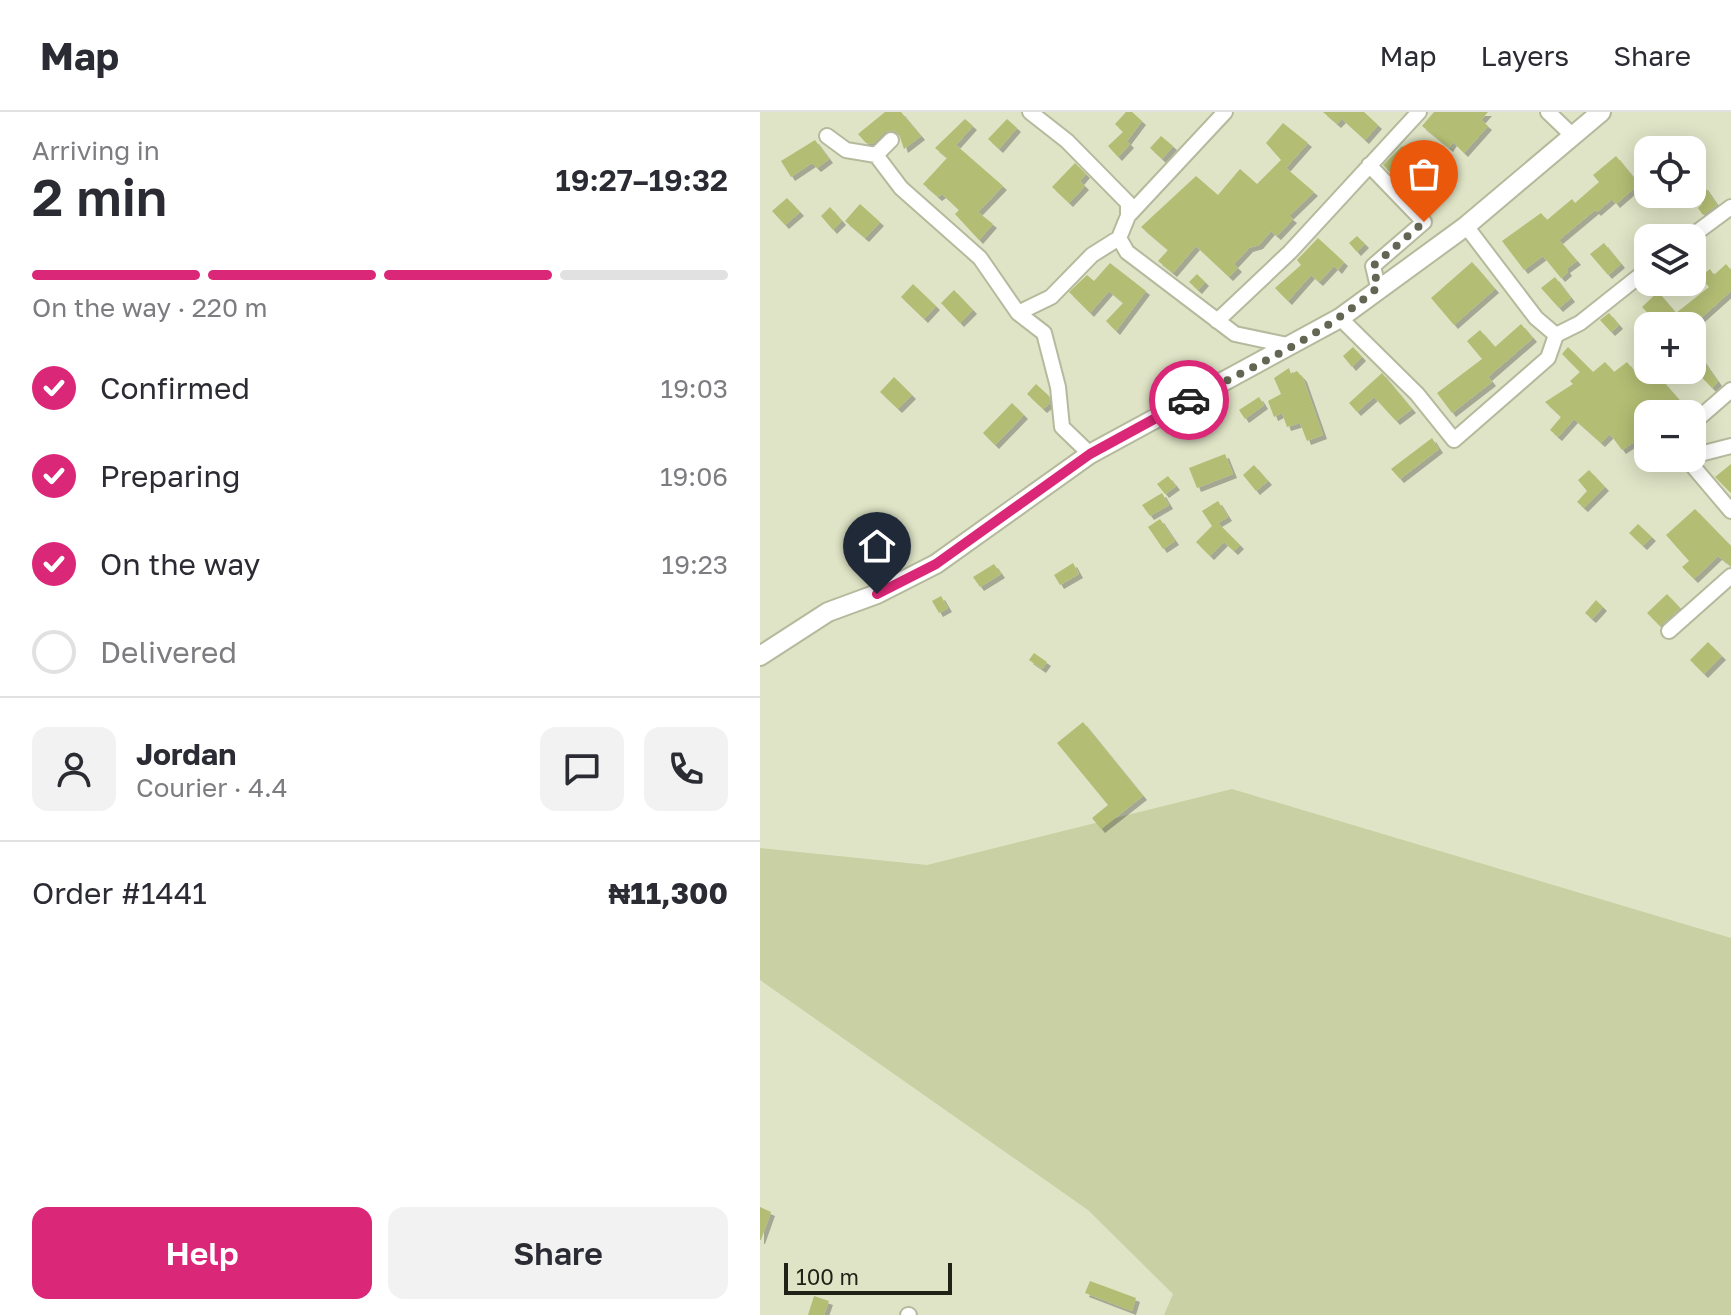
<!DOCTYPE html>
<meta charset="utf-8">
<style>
:root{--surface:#fff;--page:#f2f2f3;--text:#2b2b33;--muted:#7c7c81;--line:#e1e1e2;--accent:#db2777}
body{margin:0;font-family:"Golos Text",sans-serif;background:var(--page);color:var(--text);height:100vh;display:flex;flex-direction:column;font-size:30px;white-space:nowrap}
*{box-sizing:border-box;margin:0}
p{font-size:26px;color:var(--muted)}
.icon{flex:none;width:44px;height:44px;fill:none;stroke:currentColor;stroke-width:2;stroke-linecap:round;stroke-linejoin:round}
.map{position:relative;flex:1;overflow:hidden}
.details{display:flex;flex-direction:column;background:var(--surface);width:760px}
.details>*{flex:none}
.tools{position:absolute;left:874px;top:24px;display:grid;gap:16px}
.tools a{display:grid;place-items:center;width:72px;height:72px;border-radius:16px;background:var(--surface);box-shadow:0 4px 20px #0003;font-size:40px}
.scale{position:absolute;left:24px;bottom:20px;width:168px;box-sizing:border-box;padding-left:8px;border:4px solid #212217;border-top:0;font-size:22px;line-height:28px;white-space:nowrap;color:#212217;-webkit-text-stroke:6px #dfe4c6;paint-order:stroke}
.pin{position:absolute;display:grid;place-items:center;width:68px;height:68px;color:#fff;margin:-82px -34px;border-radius:50% 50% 50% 0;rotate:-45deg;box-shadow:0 0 8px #0007}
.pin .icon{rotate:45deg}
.courier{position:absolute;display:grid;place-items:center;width:80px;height:80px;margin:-40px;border:6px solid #db2777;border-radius:50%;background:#fff;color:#222;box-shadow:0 2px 10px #0007}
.headline em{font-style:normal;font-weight:600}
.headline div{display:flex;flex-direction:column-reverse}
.headline{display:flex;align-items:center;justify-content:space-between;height:136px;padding:0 32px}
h1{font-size:52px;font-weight:600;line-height:60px}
.bar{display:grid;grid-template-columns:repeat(4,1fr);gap:12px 8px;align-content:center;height:96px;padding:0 32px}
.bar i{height:10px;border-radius:6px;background:var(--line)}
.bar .current{background:var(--accent)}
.bar p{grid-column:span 4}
.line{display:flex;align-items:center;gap:20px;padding:0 32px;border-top:2px solid var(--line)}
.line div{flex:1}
.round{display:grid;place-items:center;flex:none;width:84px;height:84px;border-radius:16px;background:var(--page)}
ol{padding:0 32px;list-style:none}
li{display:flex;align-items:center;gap:24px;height:88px}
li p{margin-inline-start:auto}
li .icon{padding:8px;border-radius:50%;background:var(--accent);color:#fff;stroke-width:4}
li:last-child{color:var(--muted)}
li i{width:44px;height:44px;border:4px solid var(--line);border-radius:50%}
.button{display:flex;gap:16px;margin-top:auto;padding:16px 32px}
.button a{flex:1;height:92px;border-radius:16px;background:var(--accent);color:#fff;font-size:32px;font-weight:600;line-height:92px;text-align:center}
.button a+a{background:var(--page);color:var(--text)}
header{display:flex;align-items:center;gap:48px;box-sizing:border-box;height:112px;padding:0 40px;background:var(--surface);border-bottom:2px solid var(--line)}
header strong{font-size:38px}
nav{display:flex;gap:44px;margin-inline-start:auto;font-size:28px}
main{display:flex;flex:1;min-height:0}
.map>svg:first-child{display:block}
.green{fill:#c9d0a3}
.building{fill:#b3bd73;filter:url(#shadow)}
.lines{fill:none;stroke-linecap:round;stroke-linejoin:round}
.minor-casing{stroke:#b5ba9d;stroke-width:18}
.major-casing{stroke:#b5ba9d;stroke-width:22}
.minor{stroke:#fff;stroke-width:14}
.major{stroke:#fff;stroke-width:18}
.done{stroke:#646654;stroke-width:8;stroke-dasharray:0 14.4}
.route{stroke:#db2777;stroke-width:10}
</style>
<header>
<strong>Map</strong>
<nav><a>Map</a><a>Layers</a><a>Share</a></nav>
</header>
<main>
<section class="details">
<div class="headline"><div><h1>2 min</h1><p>Arriving in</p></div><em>19:27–19:32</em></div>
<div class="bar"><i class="current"></i><i class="current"></i><i class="current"></i><i></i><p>On the way · 220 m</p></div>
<ol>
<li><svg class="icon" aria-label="check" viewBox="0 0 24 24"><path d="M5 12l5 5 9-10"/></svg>Confirmed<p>19:03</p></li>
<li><svg class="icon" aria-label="check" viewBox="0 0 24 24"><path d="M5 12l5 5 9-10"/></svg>Preparing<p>19:06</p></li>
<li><svg class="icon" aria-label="check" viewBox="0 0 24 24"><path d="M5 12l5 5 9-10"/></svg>On the way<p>19:23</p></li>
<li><i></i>Delivered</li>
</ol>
<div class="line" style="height:144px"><a class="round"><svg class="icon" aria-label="person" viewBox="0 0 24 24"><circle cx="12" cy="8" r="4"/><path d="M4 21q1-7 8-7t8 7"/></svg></a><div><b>Jordan</b><p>Courier · 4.4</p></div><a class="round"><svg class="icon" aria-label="chat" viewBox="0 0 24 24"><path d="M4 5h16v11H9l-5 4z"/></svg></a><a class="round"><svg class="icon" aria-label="phone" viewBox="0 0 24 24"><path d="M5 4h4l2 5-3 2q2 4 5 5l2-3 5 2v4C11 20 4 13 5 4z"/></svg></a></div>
<div class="line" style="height:104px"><div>Order #1441</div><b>₦11,300</b></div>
<div class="button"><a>Help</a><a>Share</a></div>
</section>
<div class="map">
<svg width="971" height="1203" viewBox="0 0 971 1203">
<defs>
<filter id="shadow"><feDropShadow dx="4" dy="4" stdDeviation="0" flood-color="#0004"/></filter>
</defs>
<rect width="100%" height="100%" fill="#dfe4c6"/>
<path class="green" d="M472 677 971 826V1203H404L413 1182 328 1098 0 868V736L167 753Z"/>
<path class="building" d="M125 0H141L161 24 144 37 139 22 133 18 125 20 113 32 106 31 98 22Z
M366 0H372L382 9 367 29 370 32 358 45 348 34 363 20 355 12Z
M563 0H604L618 13 605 28 582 7 577 12Z
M674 0H728L721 8 728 14 704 41 693 30 689 36 662 14Z
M205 7 213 14 196 33 243 74 218 100 233 112 219 128 195 102 199 98 182 82 178 85 163 72 187 46 175 36Z
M247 7 257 16 239 37 228 27Z
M523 11 548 31 526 56 554 80 529 104 533 107 517 124 511 119 499 133 489 136 474 152 478 156 469 165 436 134 413 161 398 149 408 138 381 115 436 64 458 83 480 57 497 72 521 48 506 31Z
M401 24 413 34 402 47 390 36Z
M55 28 69 47 57 56 52 51 31 65 21 49Z
M642 34 659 50 649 64 659 76 684 52 694 62 660 92 623 53Z
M856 44 879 72 856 92 852 87 837 100 835 98 799 128 817 149 806 157 808 160 801 166 783 144 764 158 742 129 781 101 787 108 812 87 815 91 839 70 833 63Z
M315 51 326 62 320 69 325 74 309 91 292 75Z
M944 74 957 93 943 103 938 96 942 92 935 80Z
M27 86 40 100 25 113 12 99Z
M100 92 120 110 105 126 85 109Z
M70 95 82 109 73 118 61 104Z
M597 124 605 132 597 140 589 131Z
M558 126 584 150 578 158 574 154 559 170 551 163 528 189 515 176 541 153 537 148Z
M844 131 861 152 848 163 830 142Z
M712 150 735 177 694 213 671 186Z
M350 151 386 179 356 219 346 209 363 191 349 179 330 201 309 180 327 163 334 169Z
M966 152 971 158V179L932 214H900L882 195 898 180 916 201 949 175 940 165 950 157 954 163Z
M437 162 445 170 438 178 429 170Z
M795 165 811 186 799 196 781 176Z
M153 172 176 194 164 207 141 185Z
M194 178 213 198 200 211 181 191Z
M849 201 859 213 851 220 840 208Z
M761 212 773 226 728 265 732 270 692 301 677 281 722 247 707 229 720 218 735 235Z
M593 235 602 245 592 255 583 244Z
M808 235 833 260 845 250 854 260 867 250 875 260 881 254 884 258H911L901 267 928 298 922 302H910L899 289 885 301 888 327 877 335 874 330 862 338 850 322 841 331 814 307 798 325 790 318 801 305 785 290 813 272 810 269 820 260 802 242Z
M937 240 958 270 952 276 932 255V245Z
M529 256 531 262 537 259 543 266 563 323 547 329 540 311 527 315 522 301 514 305 508 289 521 282 514 266Z
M622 261 652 297 636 309 614 285 597 300 589 291Z
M134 265 152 283 138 297 120 280Z
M276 272 289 284 290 291 283 297 267 282Z
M499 285 504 293 485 307 479 298Z
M252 291 264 303 235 333 223 321Z
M672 326 679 337 640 367 631 357Z
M465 342 473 362 437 376 429 356Z
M971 352V381L955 365Z
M494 353 508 369 496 379 483 363Z
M829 358 845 375 824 396 817 390 827 379 818 368Z
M408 364 416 374 405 382 397 372Z
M402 381 409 393 390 404 382 393Z
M458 389 468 405 458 411 480 433 474 439 464 430 450 444 436 430 452 414 442 399Z
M935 397 971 434V454L958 444 934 467 922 455 929 449 906 423Z
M400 407 415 429 403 437 388 415Z
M878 412 892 425 883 434 869 421Z
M313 451 319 462 300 473 294 463Z
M234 452 241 462 220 475 213 465Z
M907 482 920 496 900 514 887 501Z
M181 484 188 496 179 501 172 489Z
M836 488 843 495 832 507 825 501Z
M948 530 962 544 944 562 930 548Z
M274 541 287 550 282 557 269 548Z
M323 610 383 684 341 717 332 706 348 693 297 631Z
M0 1095 11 1100 1 1128H0Z
M330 1169 376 1186 372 1199 325 1181Z
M54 1184 69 1189 64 1203H48Z"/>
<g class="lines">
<defs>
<path id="minor" d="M270 0 307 29 368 91V104L359 126 367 140 475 222 532 234
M788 0 813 24
M67 24 86 38 116 43 141 76 220 146 258 201 284 221 298 275 302 315 330 342
M116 43 131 28
M609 53 664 110 613 154 618 175
M368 104 465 0
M706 114 776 206 796 223 820 211 888 157
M929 126 971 95
M258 201 291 185 332 143 359 126
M580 206 657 282 694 328 788 246 796 223
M457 209 530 140 659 0
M932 312 971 278
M932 344 971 334
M926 346 971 399
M909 519 971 464
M148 1203H149"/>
<path id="major" d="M0 544 68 500 117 482 176 452 330 342 580 206 706 114 841 0"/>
</defs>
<use href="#minor" class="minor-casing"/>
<use href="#major" class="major-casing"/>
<use href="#minor" class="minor"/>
<use href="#major" class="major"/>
</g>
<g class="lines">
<path class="done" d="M429 288C494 254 563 224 618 175L613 154 664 110"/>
<path class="route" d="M117 482 176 452 330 342 429 288"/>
</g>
</svg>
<div class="tools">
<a><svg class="icon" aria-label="locate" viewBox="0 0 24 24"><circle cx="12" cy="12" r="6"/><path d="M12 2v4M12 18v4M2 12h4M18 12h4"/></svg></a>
<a><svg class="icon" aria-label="layers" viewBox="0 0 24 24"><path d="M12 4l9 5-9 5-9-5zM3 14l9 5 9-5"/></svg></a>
<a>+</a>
<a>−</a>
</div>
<div class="scale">100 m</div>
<div class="pin" style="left:664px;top:110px;background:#ea580c"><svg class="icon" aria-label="bag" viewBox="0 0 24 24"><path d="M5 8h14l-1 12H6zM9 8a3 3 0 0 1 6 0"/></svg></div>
<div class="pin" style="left:117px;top:482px;background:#1f2937"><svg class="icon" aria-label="home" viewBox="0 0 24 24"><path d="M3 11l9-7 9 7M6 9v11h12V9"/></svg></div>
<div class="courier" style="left:429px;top:288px"><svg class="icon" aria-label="car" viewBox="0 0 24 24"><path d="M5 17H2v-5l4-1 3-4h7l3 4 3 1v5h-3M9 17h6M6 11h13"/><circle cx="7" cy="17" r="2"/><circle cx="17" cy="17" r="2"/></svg></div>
</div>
</main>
